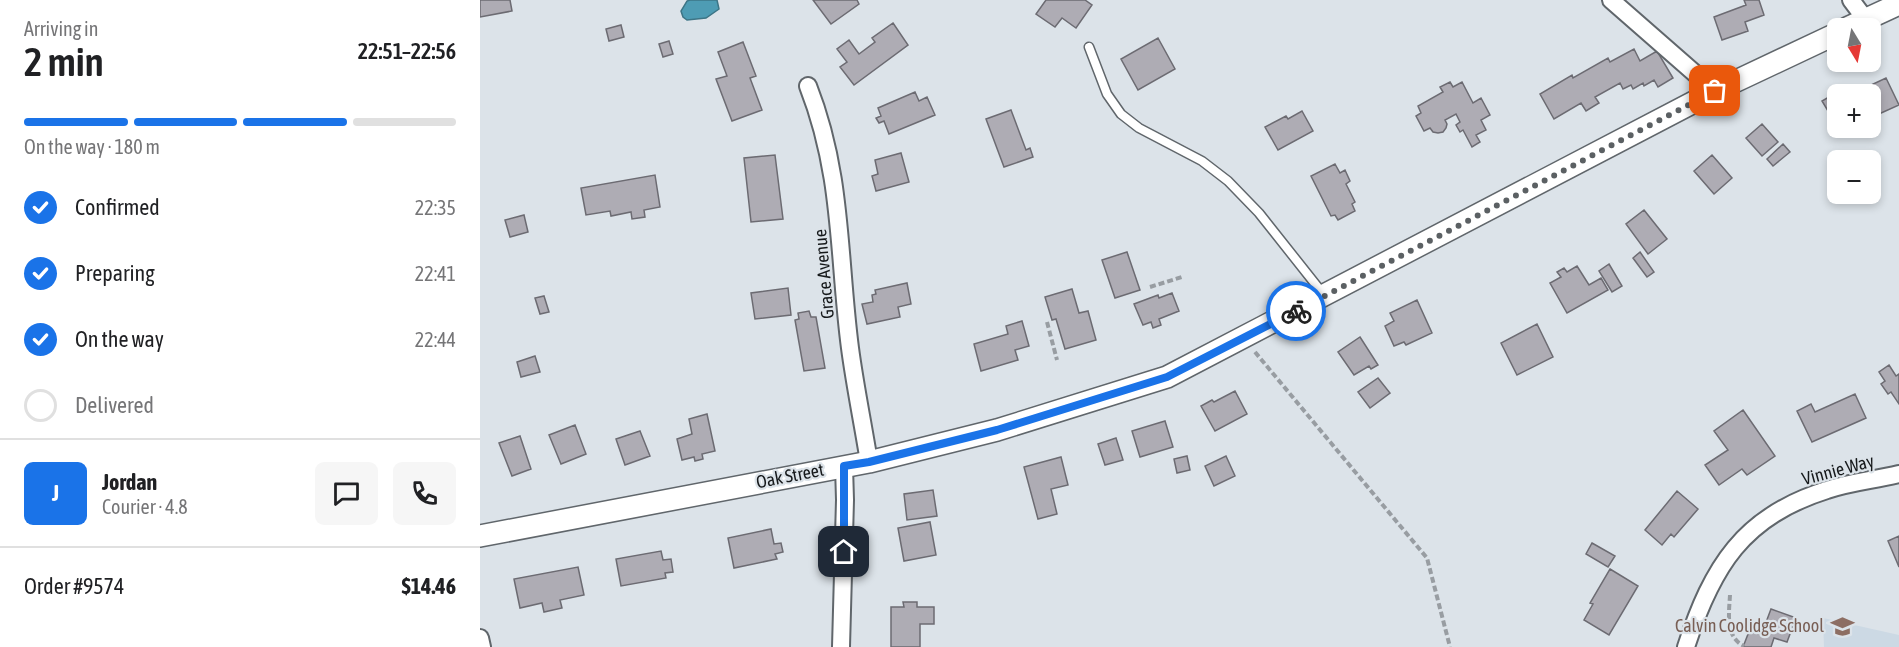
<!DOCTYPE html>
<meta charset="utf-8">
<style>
:root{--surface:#fff;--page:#f6f6f6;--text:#202124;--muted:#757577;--line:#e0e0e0;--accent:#1a73e8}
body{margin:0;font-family:"Asap Condensed",sans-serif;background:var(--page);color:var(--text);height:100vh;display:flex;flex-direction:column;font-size:22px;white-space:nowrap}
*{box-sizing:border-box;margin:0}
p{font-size:20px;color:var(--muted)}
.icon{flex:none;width:33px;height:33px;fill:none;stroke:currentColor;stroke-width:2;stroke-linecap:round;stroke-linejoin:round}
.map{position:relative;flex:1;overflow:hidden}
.side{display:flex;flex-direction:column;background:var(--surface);width:480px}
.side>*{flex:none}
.needle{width:39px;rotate:170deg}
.fabs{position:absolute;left:1347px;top:18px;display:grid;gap:12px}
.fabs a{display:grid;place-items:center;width:54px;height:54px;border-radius:9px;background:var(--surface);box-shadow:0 3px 9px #0003;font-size:30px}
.pin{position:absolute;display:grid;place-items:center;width:51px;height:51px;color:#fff;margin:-26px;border-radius:12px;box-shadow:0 3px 9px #0006}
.courier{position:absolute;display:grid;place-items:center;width:60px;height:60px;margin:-30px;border:4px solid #1a73e8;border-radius:50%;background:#fff;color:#222;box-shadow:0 2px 8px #0007}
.overview em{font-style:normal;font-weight:600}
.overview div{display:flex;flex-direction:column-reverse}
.overview{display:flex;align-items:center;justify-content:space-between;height:102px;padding:0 24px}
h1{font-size:39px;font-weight:600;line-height:45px}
.bar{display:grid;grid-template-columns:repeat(4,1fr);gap:9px 6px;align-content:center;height:72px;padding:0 24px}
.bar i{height:8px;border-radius:4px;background:var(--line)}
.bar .on{background:var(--accent)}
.bar p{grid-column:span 4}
.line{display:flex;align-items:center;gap:15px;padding:0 24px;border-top:2px solid var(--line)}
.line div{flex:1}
.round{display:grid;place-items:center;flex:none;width:63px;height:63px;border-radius:9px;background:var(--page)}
ol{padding:0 24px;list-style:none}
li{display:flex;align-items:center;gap:18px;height:66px}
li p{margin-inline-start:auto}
li .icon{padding:6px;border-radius:50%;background:var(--accent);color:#fff;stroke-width:4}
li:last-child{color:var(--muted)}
li i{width:33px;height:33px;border:3px solid var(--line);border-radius:50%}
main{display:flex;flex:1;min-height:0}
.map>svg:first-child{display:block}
.built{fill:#ccd9e4}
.water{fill:#4e9cb4;stroke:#3d7586;stroke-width:1.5}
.building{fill:#aeacb4;stroke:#6c6b72;stroke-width:1.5}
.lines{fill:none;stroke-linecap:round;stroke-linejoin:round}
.service-casing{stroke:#60666b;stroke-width:11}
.minor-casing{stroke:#60666b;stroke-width:20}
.tertiary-casing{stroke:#60666b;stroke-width:24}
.path{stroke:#989da2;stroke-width:4;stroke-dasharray:6 3;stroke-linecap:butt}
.service{stroke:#fff;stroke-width:8}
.minor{stroke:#fff;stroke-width:16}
.tertiary{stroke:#fff;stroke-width:21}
.done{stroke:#5b6063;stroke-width:6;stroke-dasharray:0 10.8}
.route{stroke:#1a73e8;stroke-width:8}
.labels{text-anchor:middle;stroke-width:4.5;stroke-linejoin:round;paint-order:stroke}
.street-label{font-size:18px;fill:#16191b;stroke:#dce3e9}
.education-label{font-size:18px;fill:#785e54;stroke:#dce3e9;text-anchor:end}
</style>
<main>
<section class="side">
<div class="overview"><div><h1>2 min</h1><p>Arriving in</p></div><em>22:51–22:56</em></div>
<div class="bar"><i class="on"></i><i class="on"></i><i class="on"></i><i></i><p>On the way · 180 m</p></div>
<ol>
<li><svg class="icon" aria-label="check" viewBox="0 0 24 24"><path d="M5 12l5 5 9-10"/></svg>Confirmed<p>22:35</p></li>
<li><svg class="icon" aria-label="check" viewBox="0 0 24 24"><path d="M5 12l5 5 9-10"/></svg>Preparing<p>22:41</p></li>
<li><svg class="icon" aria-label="check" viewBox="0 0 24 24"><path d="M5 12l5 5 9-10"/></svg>On the way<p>22:44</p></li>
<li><i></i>Delivered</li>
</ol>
<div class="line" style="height:108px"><b class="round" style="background:var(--accent);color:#fff">J</b><div><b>Jordan</b><p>Courier · 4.8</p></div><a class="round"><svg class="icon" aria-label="chat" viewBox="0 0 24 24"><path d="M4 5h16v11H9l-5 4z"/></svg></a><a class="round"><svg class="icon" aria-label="phone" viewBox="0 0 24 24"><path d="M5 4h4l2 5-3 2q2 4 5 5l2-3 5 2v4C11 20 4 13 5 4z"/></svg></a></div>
<div class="line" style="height:78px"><div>Order #9574</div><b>$14.46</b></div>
</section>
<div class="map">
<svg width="1419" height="647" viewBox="0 0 1419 647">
<rect width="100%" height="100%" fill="#dce3e9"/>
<path class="built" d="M1343 618 1419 635V647H1344Z"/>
<path class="water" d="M210 0H237L239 9 226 18 207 20 203 17 201 11 207 1Z"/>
<path class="building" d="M0 0H30L32 11 0 17Z
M333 0H377L379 4 351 24Z
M566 0H605L612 5 596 28 582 18 575 27 556 14Z
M1264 0H1279L1284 15 1265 22 1268 31 1242 40 1234 17 1266 5Z
M413 23 428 45 374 85 360 67 367 62 357 49 369 40 379 54 395 42 392 38Z
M141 25 144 37 129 41 126 29Z
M678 38 695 69 658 90 641 59Z
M189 41 193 54 183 57 179 44Z
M263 42 276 76 270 78 282 110 252 121 236 79 247 76 238 52Z
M1154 49 1160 61 1177 51 1193 78 1178 87 1174 80 1164 86 1163 83 1153 89 1151 85 1143 89 1140 83 1115 97 1119 103 1106 111 1101 103 1074 119 1060 94 1092 75 1093 78 1128 58 1130 62Z
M1406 78 1419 105 1390 118V94H1372Z
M970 82 973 87 982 82 993 103 1001 98 1010 115 1001 120 1006 130 996 135 1000 142 992 147 983 130 980 132 976 125 980 122 976 114 965 120 967 124 966 128 963 132 958 133 953 132 950 128 944 131 936 116 941 113 938 106 963 92 960 87Z
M435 92 439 101 447 97 455 115 409 134 404 121 399 123 396 118 401 116 398 108Z
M1354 94 1358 100V105L1348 111 1342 101Z
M531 110 546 150 550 148 553 157 524 167 506 119Z
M822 111 833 131 798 150 785 127 806 116 808 119Z
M1282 124 1298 142 1282 156 1266 138Z
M1303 144 1310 152 1293 166 1287 159Z
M421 153 429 182 396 191 392 176 398 174 395 160Z
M295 155 303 219 271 222 264 158Z
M1232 155 1252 178 1234 194 1214 171Z
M855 164 860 173 865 170 870 181 866 184 875 202 872 204 875 211 858 220 855 215 851 216 831 176Z
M175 175 180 207 164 210 165 217 152 219 151 212 131 216 130 211 106 215 101 188Z
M1164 210 1187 239 1168 254 1146 224Z
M44 215 48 232 30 237 25 220Z
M647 252 660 290 635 298 622 260Z
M1160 252 1174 272 1167 277 1153 258Z
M1129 264 1142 286 1132 292 1119 271Z
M1097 266 1109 285 1121 278 1128 290 1087 313 1070 283 1081 277 1077 272 1084 268 1087 272Z
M427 283 431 304 418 307 420 317 387 324 382 304 393 302 392 295 396 294 395 290Z
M308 288 311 315 275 319 271 293Z
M592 289 599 313 608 311 616 340 585 349 576 319 572 320 565 297Z
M692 293 699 311 679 319 681 325 673 328 671 322 663 325 654 304 678 295 679 298Z
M64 296 69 312 60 314 55 298Z
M937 300 952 333 926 345 924 342 914 346 905 326 914 321 910 313Z
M329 311 331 317H336L345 368 324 371 315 320 319 319 318 313Z
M542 321 549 346 535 350 538 360 501 371 494 344 528 334 526 326Z
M1057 324 1073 357 1037 375 1021 343Z
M880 337 898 365 891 369 889 366 874 375 858 352Z
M55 356 60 372 41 377 37 362Z
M1409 365 1416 376 1419 374V404L1411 392 1408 394 1401 384 1405 381 1399 372Z
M898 378 910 393 890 408 878 392Z
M755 391 767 414 735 431 721 406 732 400 734 402Z
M1375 394 1386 418 1332 442 1317 411 1331 404 1335 412Z
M1263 410 1295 456 1267 475 1262 469 1239 485 1225 465 1248 450 1234 431Z
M227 414 235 451 222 454 223 459 215 461 214 457 202 460 197 439 212 434 209 419Z
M685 421 693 447 660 457 652 431Z
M95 425 106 454 81 464 69 435Z
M160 431 170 456 145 465 136 439Z
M40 436 51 469 32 476 19 443Z
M636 438 643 460 625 465 618 444Z
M707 456 710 470 697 473 694 459Z
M746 456 755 476 734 486 725 466Z
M581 457 588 485 571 489 577 514 558 519 544 467Z
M453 490 457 516 427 520 424 494Z
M1197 491 1218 509 1194 537 1191 534 1182 545 1165 530Z
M450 522 456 555 424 561 418 528Z
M291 529 294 544 301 543 303 552 295 554 297 559 254 568 248 538Z
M1419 536V567L1408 541Z
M1112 543 1135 556 1128 567 1106 554Z
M181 551 183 560 191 559 193 572 185 573 186 578 141 586 136 559Z
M98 567 104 595 80 600 82 608 64 612 62 603 40 608 34 579Z
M1130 569 1158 586 1129 635 1104 620 1113 604 1110 603Z
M423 602H437V607H454V624H440V647H411V607H424Z
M1291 609 1316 618 1307 642 1294 638 1291 647H1263L1270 629 1282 633Z"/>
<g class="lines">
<defs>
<path id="service" d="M609 47 627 94 641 114 659 128 722 161 748 181 779 213 844 295"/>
<path id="minor" d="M1131 0 1235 91
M1371 0 1386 20
M328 86C363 175 358 256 370 348 375 386 383 424 389 462
M0 638 2 647
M361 647 365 500 364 466
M1206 647C1232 567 1263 516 1347 490 1370 482 1395 480 1419 474"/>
<path id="tertiary" d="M1367 28 1419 4
M0 536 389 462 517 430 687 377 1235 91 1358 33"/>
</defs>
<use href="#service" class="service-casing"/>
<use href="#minor" class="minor-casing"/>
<use href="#tertiary" class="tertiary-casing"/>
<path class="path" d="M670 287 702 277
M567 322 577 360
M775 352 947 558 970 647
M1250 595C1249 613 1245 637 1264 646"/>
<use href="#service" class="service"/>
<use href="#minor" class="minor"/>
<use href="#tertiary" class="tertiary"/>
</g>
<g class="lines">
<path class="done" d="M816 311 1235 91"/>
<path class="route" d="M364 552V466L389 462 517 430 687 377 816 311"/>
</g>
<defs>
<symbol id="school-bare" viewBox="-9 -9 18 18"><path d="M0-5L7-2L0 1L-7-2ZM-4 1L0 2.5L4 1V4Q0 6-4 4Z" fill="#8d6e63" stroke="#dce3e9" stroke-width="2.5" paint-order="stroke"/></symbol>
</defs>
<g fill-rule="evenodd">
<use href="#school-bare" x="1346" y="610" width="33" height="33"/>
</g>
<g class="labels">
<g class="street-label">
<text transform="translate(344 274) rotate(-95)" y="6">Grace Avenue</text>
<text transform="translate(1358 470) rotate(-15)" y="6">Vinnie Way</text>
<text transform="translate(310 476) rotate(-11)" y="6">Oak Street</text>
</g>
<g class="education-label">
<text x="1344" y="632">Calvin Coolidge School</text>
</g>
</g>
</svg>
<div class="fabs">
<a><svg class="needle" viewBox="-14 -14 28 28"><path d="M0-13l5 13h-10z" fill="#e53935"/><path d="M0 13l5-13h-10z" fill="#757577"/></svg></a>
<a>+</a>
<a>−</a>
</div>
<div class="pin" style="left:1235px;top:91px;background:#ea580c"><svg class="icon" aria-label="bag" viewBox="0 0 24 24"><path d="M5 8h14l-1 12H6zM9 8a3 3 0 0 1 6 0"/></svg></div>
<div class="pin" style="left:364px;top:552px;background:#1f2937"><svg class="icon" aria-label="home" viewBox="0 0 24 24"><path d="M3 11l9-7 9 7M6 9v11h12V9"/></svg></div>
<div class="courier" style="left:816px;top:311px"><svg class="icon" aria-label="bike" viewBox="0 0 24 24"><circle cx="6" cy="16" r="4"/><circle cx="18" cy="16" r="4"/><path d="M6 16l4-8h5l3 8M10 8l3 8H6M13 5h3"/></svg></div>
</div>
</main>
